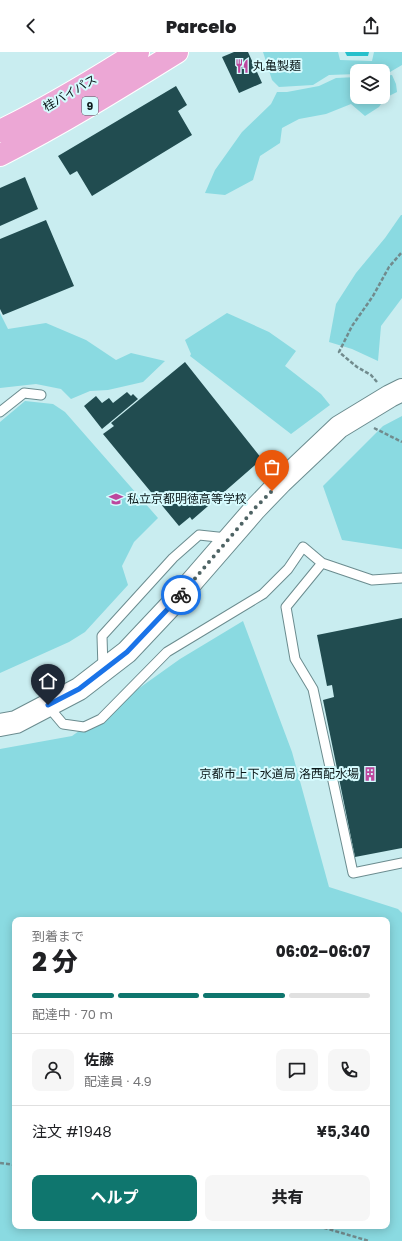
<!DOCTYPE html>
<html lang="ja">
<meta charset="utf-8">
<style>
:root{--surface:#fff;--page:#f6f6f6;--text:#202124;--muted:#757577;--line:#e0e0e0;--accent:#0f766e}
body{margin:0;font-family:Poppins,"Noto Sans JP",sans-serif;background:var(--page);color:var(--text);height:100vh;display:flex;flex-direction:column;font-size:15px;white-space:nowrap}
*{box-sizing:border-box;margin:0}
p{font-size:13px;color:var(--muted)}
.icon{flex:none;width:22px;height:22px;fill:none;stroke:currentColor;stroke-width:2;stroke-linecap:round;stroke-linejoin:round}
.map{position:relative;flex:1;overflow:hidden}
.side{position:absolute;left:12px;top:865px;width:378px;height:312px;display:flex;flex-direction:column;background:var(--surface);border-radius:8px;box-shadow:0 2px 10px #0003}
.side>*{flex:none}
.buttons{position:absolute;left:350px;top:12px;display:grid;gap:8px}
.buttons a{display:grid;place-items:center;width:40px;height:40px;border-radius:8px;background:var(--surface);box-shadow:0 2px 10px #0003;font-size:20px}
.pin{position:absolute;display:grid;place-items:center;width:34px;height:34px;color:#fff;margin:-41px -17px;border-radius:50% 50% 50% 0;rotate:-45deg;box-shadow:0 0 4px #0007}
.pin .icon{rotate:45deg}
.courier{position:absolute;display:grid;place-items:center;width:40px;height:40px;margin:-20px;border:3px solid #1a73e8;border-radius:50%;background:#fff;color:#222;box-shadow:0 1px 5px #0007}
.overview em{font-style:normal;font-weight:800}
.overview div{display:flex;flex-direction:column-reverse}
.overview{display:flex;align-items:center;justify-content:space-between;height:68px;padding:0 20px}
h1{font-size:26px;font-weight:800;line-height:30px}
.bar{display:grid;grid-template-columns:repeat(4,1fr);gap:6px 4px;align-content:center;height:48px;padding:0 20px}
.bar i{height:5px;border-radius:3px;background:var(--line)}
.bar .on{background:var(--accent)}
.bar p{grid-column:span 4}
.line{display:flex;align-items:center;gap:10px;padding:0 20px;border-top:1px solid var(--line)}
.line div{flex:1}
.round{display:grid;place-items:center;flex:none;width:42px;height:42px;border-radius:8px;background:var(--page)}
.action{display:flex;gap:8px;margin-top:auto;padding:8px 20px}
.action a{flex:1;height:46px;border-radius:8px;background:var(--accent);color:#fff;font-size:16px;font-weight:800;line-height:46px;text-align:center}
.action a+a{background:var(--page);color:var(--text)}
header{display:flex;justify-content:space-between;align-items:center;height:52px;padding:0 20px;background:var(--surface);font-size:18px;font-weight:800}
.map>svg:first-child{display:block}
.green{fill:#8adae1;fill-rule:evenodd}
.water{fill:#26c0cb}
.building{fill:#214c50}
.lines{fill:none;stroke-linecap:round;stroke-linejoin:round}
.lane-casing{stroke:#6b8c8f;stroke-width:11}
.secondary-casing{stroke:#6b8c8f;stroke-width:24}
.highway-casing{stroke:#fff;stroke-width:24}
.path{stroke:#718b8d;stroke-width:2.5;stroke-dasharray:4 2;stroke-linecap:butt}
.lane{stroke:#fff;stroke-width:9}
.secondary{stroke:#fff;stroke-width:22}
.highway{stroke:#eca7d5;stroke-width:22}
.done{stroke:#4e6364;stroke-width:4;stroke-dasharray:0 7.2}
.route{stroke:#1a73e8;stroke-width:5}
.labels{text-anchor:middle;stroke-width:4;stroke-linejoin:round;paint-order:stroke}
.shield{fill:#d6fbfe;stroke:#485c5e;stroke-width:1}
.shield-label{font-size:11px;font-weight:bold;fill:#0b1819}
.poi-label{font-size:12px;fill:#0b1819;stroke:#d6fbfe;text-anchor:start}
.street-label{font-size:12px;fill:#0b1819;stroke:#d6fbfe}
</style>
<header><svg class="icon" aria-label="back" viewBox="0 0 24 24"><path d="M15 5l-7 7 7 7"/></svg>Parcelo<svg class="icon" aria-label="share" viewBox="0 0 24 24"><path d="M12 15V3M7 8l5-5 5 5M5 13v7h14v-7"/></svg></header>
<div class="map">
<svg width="402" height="1189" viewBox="0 0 402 1189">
<rect width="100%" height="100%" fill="#c9edf0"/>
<path class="green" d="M263 0H338L340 8 372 9 374 0H402V13L390 20 357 19V22L329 23 313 33 279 35 272 28Z
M392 23 396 32 397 40 385 46 379 55 365 64 351 52 326 62 299 67 282 76 280 91 260 104 253 128 225 143 205 141 215 118 242 80 271 52 277 40H287L319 34 336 26 357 25V45H383V24Z
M401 163H402V246L381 274 378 309 352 297 329 290 336 252 356 221 385 186Z
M0 261 8 277 46 271 86 288 116 308 131 301 165 309 143 330 108 338 90 339 71 347 61 337 36 332 0 336Z
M227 261 269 280 296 299 285 314 321 342 330 353 291 382 190 304 191 302 185 288Z
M25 349 53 352 65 360 158 466 134 490 122 514 128 533 85 580 69 590 0 621V370Z
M402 364V497L342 488 323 434 383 374Z
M243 569 292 700 329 835 398 857 402 861V1189H0V697L72 684 180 607ZM15 868H387V1174H15Z"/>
<path class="water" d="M345 0H369L368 4H347Z"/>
<path class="building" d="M234 0H248L262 31 239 41 222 5Z
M176 34 187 53 178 59 192 83 92 144 77 119 70 123 58 104Z
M25 125 38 157 0 174V136Z
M46 168 74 234 3 263 0 257V187Z
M185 310 262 407 192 468 190 465 179 474 103 382 114 374 111 371Z
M127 340 131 344 133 342 138 347 102 377 84 354 96 344 102 351 109 346 113 351Z
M402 566V796L355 805 323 648 334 645 332 633 327 634 317 583Z"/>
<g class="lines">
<defs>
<path id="lane" d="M0 360 24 341 41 343
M322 511 286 555 295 607 313 637 353 821 402 811
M103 617 102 584 173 506 199 483 227 486
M47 653 63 672 84 675 101 667 167 600 263 542 288 517 303 495 322 511 372 528 402 526"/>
<path id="secondary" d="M0 673 16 670 79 637 127 600 176 548 255 457 281 430 339 375 390 344 402 338"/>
<path id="highway" d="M0 79C48 56 94 28 138 0
M0 103C61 72 119 36 177 0"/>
</defs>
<use href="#lane" class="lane-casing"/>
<use href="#secondary" class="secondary-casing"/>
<use href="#highway" class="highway-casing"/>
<path class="path" d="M377 330 371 323 357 315 339 300 352 274 373 244 389 215 402 200
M374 376 402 390
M0 1111 15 1113
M318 1174 369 1189"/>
<use href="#lane" class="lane"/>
<use href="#secondary" class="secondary"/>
<use href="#highway" class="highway"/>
</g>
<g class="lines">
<path class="done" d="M181 543 255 456 272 439"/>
<path class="route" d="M48 653 79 637 127 600 181 543"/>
</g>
<defs>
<symbol id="restaurant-bare" viewBox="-9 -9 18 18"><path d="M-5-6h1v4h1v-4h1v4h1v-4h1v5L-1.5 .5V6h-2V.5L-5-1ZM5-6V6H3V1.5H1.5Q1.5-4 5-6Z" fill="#bd479e" stroke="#d6fbfe" stroke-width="2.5" paint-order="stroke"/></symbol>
<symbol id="school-bare" viewBox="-9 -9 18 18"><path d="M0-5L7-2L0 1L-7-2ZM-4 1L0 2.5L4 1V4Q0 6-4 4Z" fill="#bd479e" stroke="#d6fbfe" stroke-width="2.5" paint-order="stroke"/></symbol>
<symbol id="building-bare" viewBox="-9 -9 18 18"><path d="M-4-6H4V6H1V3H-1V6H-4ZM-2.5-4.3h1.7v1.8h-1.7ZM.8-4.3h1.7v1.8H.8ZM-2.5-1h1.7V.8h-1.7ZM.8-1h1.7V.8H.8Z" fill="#bd479e" stroke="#d6fbfe" stroke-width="2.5" paint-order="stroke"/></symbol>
</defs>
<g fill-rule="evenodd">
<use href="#restaurant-bare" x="232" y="4" width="20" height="20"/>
<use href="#school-bare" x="106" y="437" width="20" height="20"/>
<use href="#building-bare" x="360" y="712" width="20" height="20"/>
</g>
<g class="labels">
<rect class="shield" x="82" y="45" width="16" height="18" rx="3"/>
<g class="shield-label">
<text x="90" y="58">9</text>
</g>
<g class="poi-label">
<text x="253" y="18">丸亀製麺</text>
<text x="127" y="451">私立京都明徳高等学校</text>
<text x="359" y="726" text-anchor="end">京都市上下水道局 洛西配水場</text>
</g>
<g class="street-label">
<text transform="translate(70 41) rotate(-30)" y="4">桂バイパス</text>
</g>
</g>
</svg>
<div class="buttons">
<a><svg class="icon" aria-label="layers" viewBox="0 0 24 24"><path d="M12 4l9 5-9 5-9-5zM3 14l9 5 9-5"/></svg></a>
</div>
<div class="pin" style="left:272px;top:439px;background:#ea580c"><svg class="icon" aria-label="bag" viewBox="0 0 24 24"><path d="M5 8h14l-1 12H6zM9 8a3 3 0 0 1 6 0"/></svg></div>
<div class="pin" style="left:48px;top:653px;background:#1f2937"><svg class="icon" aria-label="home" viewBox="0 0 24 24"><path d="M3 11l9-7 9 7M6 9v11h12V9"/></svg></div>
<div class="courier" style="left:181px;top:543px"><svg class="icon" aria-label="bike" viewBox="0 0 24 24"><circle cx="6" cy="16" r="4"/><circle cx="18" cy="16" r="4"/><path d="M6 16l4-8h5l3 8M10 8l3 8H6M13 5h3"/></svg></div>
<section class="side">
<div class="overview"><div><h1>2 分</h1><p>到着まで</p></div><em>06:02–06:07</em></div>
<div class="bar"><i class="on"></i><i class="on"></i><i class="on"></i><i></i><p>配達中 · 70 m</p></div>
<div class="line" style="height:72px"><a class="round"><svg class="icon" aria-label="person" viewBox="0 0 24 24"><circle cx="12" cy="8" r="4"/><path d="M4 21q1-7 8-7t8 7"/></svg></a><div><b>佐藤</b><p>配達員 · 4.9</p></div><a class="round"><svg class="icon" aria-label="chat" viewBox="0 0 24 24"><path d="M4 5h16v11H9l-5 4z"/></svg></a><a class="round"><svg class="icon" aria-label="phone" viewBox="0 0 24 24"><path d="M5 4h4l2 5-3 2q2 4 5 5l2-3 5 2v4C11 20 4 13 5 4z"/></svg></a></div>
<div class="line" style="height:52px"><div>注文 #1948</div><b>¥5,340</b></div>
<div class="action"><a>ヘルプ</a><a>共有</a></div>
</section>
</div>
